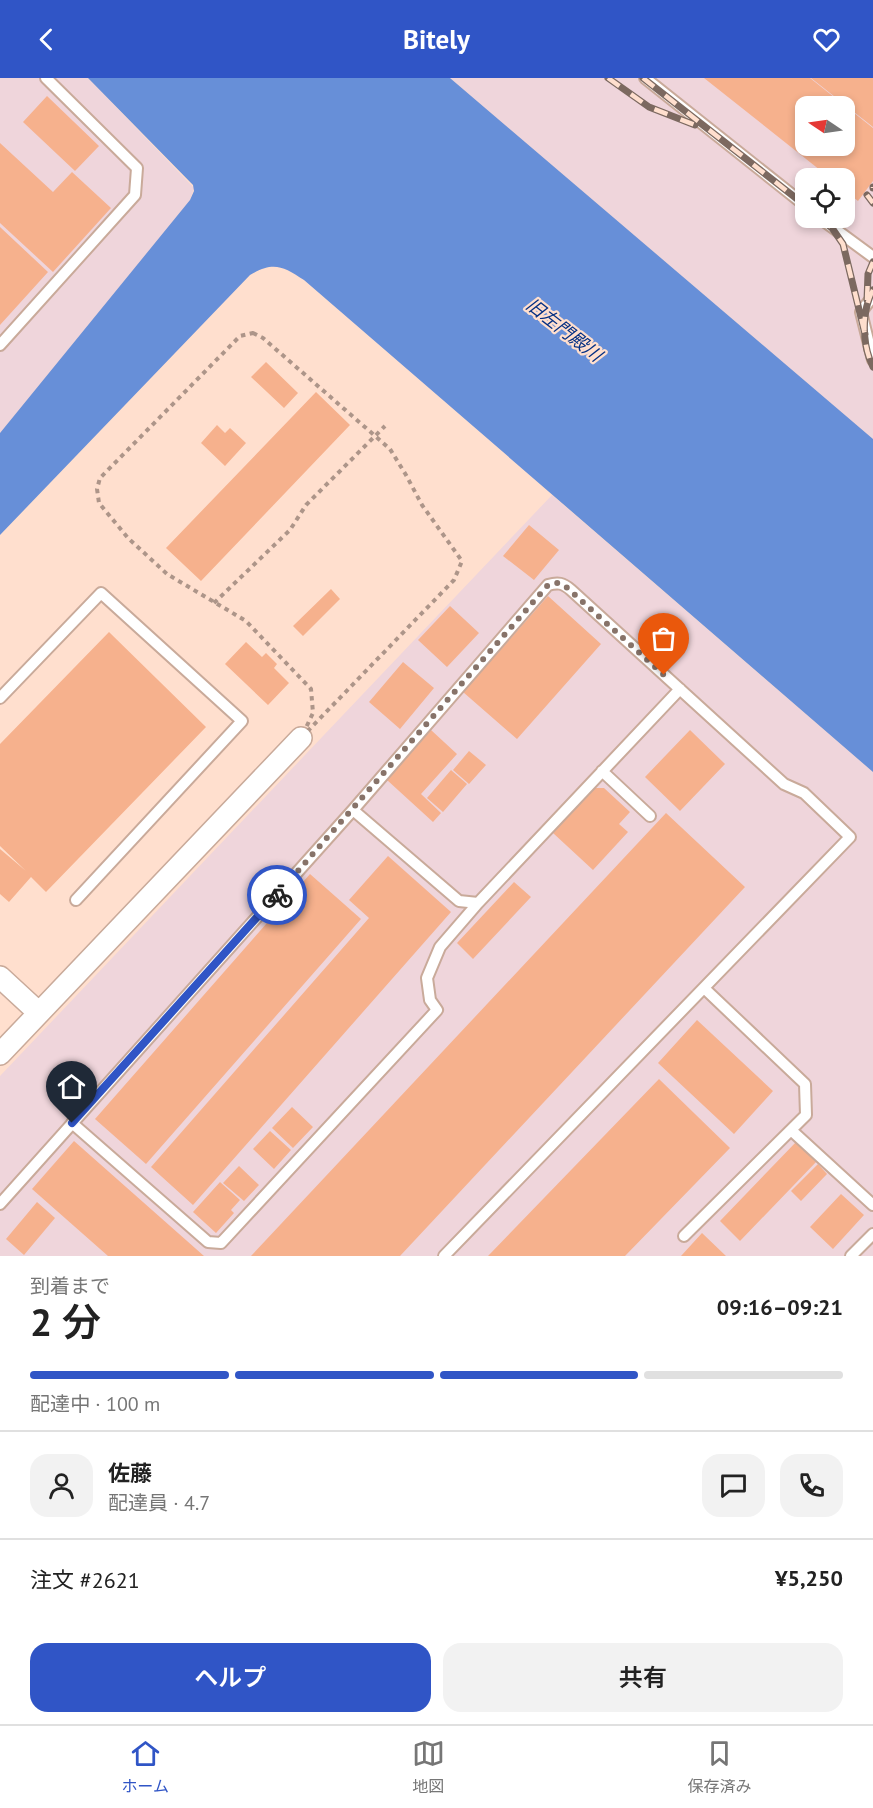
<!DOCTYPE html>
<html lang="ja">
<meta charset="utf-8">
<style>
:root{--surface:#fff;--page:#f2f2f2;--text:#222;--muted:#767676;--line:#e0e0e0;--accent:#3055c6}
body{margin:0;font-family:"PT Sans","Noto Sans JP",sans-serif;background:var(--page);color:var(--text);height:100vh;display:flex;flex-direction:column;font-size:22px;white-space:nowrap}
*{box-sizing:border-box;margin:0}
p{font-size:20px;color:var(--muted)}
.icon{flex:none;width:33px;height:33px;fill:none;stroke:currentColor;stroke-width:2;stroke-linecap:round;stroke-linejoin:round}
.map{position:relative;height:1178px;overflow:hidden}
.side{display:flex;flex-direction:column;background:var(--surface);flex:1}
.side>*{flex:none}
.needle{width:39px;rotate:283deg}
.controls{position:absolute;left:795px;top:18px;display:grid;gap:12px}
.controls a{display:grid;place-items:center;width:60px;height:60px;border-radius:12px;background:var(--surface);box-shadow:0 3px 9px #0003;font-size:30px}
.pin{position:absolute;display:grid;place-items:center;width:51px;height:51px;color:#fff;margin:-62px -26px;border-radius:50% 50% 50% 0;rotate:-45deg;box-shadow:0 0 6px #0007}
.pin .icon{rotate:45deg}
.courier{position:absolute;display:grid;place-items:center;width:60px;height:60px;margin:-30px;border:4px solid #3055c6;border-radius:50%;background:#fff;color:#222;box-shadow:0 2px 8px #0007}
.overview em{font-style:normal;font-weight:600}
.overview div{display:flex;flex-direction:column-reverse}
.overview{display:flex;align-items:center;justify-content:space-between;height:102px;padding:0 30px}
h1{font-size:39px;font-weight:600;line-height:45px}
.bar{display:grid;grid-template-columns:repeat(4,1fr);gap:9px 6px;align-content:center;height:72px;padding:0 30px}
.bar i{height:8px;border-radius:4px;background:var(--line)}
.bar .selected{background:var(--accent)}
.bar p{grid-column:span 4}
.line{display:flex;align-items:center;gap:15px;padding:0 30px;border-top:2px solid var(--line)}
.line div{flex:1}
.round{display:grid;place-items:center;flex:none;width:63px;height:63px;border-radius:18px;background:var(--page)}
.cta{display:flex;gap:12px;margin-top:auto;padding:12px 30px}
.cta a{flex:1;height:69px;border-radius:18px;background:var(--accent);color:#fff;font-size:24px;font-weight:600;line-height:69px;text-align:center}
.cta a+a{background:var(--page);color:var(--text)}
header{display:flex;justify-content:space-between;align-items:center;height:78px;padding:0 30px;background:var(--accent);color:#fff;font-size:27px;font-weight:600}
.tabs{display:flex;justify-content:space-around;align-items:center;height:84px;border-top:2px solid var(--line);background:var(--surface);font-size:16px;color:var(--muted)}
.tabs a{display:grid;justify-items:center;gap:3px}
.tabs .selected{color:var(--accent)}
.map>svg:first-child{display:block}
.industrial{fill:#efd5db;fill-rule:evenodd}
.water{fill:#678fd8}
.building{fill:#f6b18d;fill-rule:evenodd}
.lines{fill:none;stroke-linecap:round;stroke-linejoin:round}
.lane-casing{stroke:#c9aa9a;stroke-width:14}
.street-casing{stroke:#c9aa9a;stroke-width:24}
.path{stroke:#ad9589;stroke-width:4;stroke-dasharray:4.5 4.5;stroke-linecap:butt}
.lane{stroke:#fff;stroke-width:10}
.street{stroke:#fff;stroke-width:21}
.rail-casing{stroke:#7c6960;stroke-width:7}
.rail{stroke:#ffdfce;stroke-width:4.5;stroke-dasharray:14;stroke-linecap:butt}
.done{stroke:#877369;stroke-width:6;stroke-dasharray:0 10.8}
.route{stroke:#3055c6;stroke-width:8}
.labels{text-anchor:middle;stroke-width:4.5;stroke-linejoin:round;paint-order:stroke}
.water-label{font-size:18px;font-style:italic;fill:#042f83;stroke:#ffdfce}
</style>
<header><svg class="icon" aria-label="back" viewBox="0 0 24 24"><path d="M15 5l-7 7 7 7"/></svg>Bitely<svg class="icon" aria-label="heart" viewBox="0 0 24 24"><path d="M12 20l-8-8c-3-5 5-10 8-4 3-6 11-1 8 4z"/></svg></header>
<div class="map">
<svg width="873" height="1178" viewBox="0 0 873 1178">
<rect width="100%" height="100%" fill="#ffdfce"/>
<path class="industrial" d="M0 0H88L194 110 190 122 0 355Z
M450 0H873V361ZM806 28H844V68H806ZM806 100H844V140H806Z
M552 417 873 694V1178H0V998Z"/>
<path class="water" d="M88 0H450L873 361V694L304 202C283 188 273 183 250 197L0 457V355L190 122 194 113 193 107Z"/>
<path class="building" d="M704 0H810L873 50V103L858 123 844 112V100H830ZM806 28H844V68H806Z
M811 0H873V49Z
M47 18 99 68 75 93 23 44Z
M0 65 53 114 72 94 111 130 53 194 0 145Z
M0 149 48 194 0 247Z
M266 284 298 315 284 330 251 299Z
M316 314 350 347 201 503 166 470Z
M217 347 225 355 230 350 246 365 225 388 201 365Z
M529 447 559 472 534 502 503 478Z
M331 511 340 521 303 558 293 548Z
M548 518 601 566 517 661 463 614Z
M450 528 479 555 447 589 418 562Z
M109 554 206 649 46 814 31 799 9 824 0 816V771L26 793 0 768V666Z
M246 564 262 579 266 575 277 586 274 590 289 605 268 627 225 586Z
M403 584 434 610 400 651 369 624Z
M431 652 457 676 421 716 441 735 433 744 387 702Z
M690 652 725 686 680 733 645 699Z
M469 673 486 687 469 706 453 692Z
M451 692 467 706 443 734 427 720Z
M595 710H604L630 734 619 746 628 754 593 792 553 755Z
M666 735 745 809 400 1178H251Z
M388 778 451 834 193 1127 151 1089 369 840 349 822Z
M310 796 361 841 146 1086 95 1041Z
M514 804 531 819 473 881 457 865Z
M697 942 773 1013 734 1056 658 985Z
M659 1001 730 1070 625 1178H488Z
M292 1029 313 1049 293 1070 272 1050Z
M270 1053 291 1072 274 1091 253 1071Z
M74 1063 204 1178H108L32 1111Z
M797 1063 817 1083 740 1163 720 1143Z
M818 1086 827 1096 801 1123 791 1113Z
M239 1088 259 1107 244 1123 223 1105Z
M220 1104 240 1122 231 1132 234 1135 216 1155 193 1134Z
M841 1116 864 1137 833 1171 810 1149Z
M37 1124 55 1140 24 1177 6 1161Z
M702 1155 726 1178H681Z"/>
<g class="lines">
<defs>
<path id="lane" d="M645 0 806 128
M820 140 873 179
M873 218 861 234 873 282
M0 267 135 117 137 90 46 0
M0 620 101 515 242 643 76 822
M602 693 650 738
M353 732 459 823 478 825
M72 1045 208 1164 221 1165 437 932 430 922 427 900 440 869 478 825 680 611
M791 1052 873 1127
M0 1126 353 732 548 507C558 504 563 505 571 512L784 706 804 715 850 759 444 1178
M684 1158 806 1037 805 1006 704 910
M851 1178 873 1156"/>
<path id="street" d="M0 899 39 935
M0 976 301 660"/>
</defs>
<use href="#lane" class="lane-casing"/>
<use href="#street" class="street-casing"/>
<path class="path" d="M253 255 263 260 390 371 406 397 422 427 462 483 454 502 301 660 313 635 311 611 246 543 167 496 128 460 99 425 97 411 100 400 240 258Z
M214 525 290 452 306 427 385 348"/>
<use href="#lane" class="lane"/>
<use href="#street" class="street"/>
<defs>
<path id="rail" d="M608 0 649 29 695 47
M643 0 806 128
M873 109V110
M867 117 873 125
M820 140 832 150 843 166 865 256
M873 212C861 234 862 267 873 289
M867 222 868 196 873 184"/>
</defs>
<use href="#rail" class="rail-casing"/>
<use href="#rail" class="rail"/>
</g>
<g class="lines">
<path class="done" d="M277 817 548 507 557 505 564 507 664 597"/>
<path class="route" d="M72 1045 277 817"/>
</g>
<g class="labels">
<g class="water-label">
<text transform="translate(564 252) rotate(38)" y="6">旧左門殿川</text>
</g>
</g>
</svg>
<div class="controls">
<a><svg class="needle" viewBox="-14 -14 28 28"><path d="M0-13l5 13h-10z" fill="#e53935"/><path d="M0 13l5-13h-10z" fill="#767676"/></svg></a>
<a><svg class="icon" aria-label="locate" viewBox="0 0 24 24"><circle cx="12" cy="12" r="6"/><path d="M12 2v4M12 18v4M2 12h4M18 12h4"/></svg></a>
</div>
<div class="pin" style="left:664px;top:597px;background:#ea580c"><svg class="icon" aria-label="bag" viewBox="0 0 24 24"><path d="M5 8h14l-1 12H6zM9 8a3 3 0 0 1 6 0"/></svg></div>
<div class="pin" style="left:72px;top:1045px;background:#1f2937"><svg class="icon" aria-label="home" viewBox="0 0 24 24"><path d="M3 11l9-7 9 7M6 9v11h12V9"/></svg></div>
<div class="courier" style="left:277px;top:817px"><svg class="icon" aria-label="bike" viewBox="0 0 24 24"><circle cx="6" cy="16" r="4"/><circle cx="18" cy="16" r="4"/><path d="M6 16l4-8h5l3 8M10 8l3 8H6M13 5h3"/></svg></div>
</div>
<section class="side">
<div class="overview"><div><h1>2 分</h1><p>到着まで</p></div><em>09:16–09:21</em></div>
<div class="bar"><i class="selected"></i><i class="selected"></i><i class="selected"></i><i></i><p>配達中 · 100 m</p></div>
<div class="line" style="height:108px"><a class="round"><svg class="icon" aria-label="person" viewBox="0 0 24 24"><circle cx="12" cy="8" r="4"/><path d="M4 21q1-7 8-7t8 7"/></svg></a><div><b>佐藤</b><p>配達員 · 4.7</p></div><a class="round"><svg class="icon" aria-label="chat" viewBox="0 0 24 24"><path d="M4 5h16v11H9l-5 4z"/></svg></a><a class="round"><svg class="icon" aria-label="phone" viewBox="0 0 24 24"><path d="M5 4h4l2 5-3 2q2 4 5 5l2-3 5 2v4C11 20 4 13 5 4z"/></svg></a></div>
<div class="line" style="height:78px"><div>注文 #2621</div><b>¥5,250</b></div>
<div class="cta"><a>ヘルプ</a><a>共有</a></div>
</section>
<nav class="tabs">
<a class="selected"><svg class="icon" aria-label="home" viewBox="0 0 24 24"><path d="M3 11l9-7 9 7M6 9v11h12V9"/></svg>ホーム</a>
<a><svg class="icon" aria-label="map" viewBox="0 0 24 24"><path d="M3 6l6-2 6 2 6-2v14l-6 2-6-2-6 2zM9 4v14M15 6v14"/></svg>地図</a>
<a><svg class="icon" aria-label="saved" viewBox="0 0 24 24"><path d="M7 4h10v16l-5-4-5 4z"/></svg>保存済み</a>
</nav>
